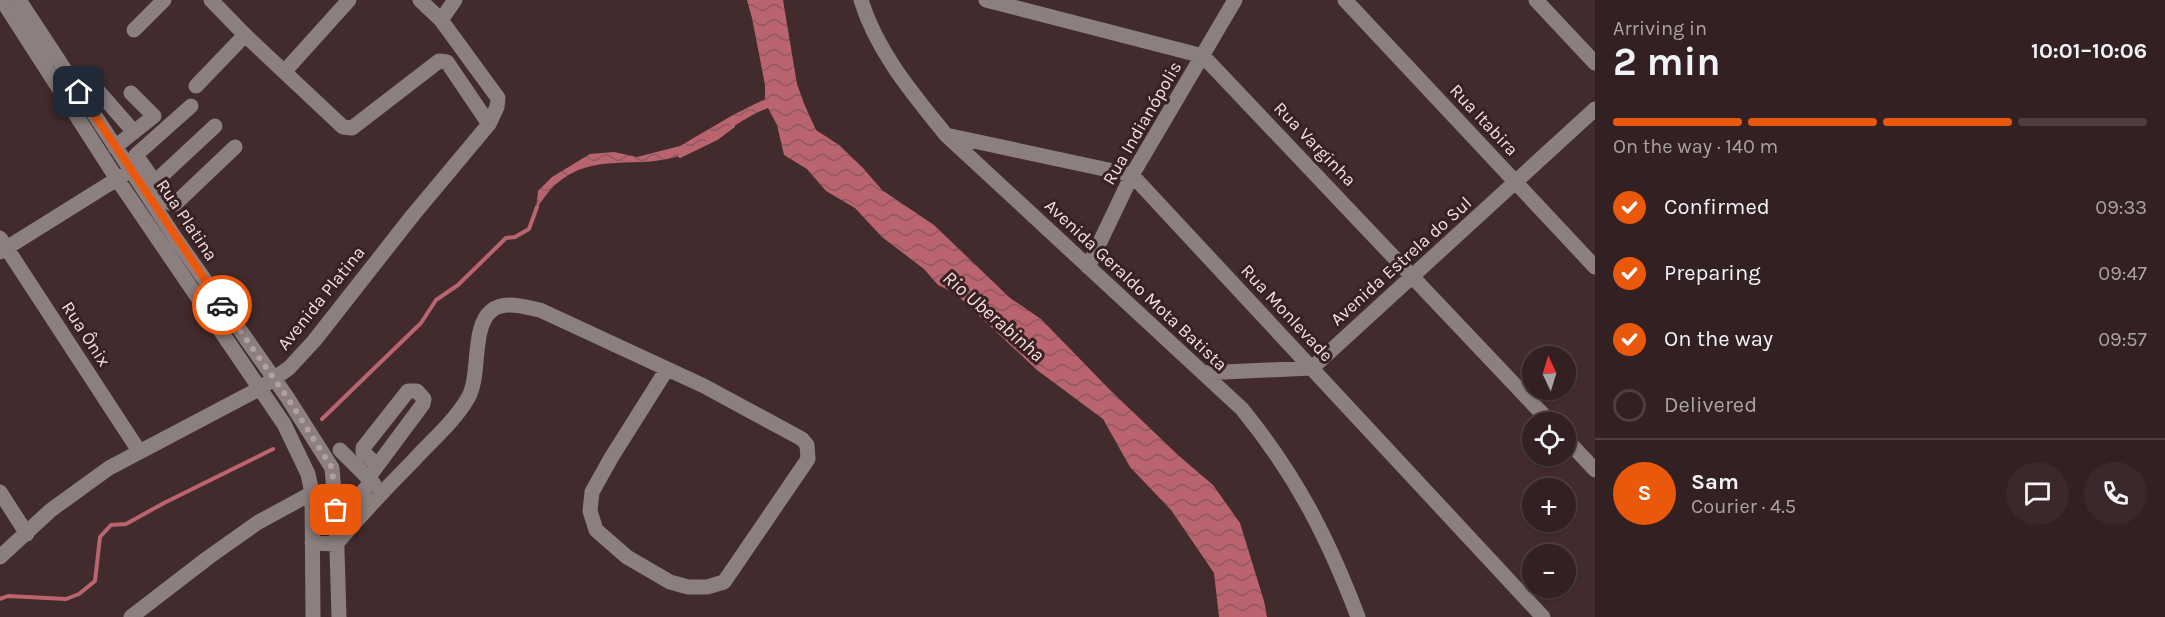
<!DOCTYPE html>
<meta charset="utf-8">
<style>
:root{--surface:#322022;--page:#3a282a;--text:#f1f3f6;--muted:#a8a3a5;--line:#4d3e40;--accent:#ea580c}
body{margin:0;font-family:Karla,sans-serif;background:var(--page);color:var(--text);height:100vh;display:flex;flex-direction:column;font-size:22px;white-space:nowrap}
*{box-sizing:border-box;margin:0}
p{font-size:20px;color:var(--muted)}
.icon{flex:none;width:33px;height:33px;fill:none;stroke:currentColor;stroke-width:2;stroke-linecap:round;stroke-linejoin:round}
.map{position:relative;flex:1;overflow:hidden}
.details{display:flex;flex-direction:column;background:var(--surface);width:570px}
.details>*{flex:none}
.needle{width:39px;rotate:356deg}
.tools{position:absolute;left:1522px;top:346px;display:grid;gap:12px}
.tools a{display:grid;place-items:center;width:54px;height:54px;border-radius:50%;background:var(--surface);box-shadow:0 2px 4px #0004,0 0 0 2px var(--line);font-size:30px}
.pin{position:absolute;display:grid;place-items:center;width:51px;height:51px;color:#fff;margin:-26px;border-radius:12px;box-shadow:0 3px 9px #0006}
.courier{position:absolute;display:grid;place-items:center;width:60px;height:60px;margin:-30px;border:4px solid #ea580c;border-radius:50%;background:#fff;color:#222;box-shadow:0 2px 8px #0007}
.overview em{font-style:normal;font-weight:700}
.overview div{display:flex;flex-direction:column-reverse}
.overview{display:flex;align-items:center;justify-content:space-between;height:102px;padding:0 18px}
h1{font-size:39px;font-weight:700;line-height:45px}
.bar{display:grid;grid-template-columns:repeat(4,1fr);gap:9px 6px;align-content:center;height:72px;padding:0 18px}
.bar i{height:8px;border-radius:4px;background:var(--line)}
.bar .selected{background:var(--accent)}
.bar p{grid-column:span 4}
.line{display:flex;align-items:center;gap:15px;padding:0 18px;border-top:2px solid var(--line)}
.line div{flex:1}
.round{display:grid;place-items:center;flex:none;width:63px;height:63px;border-radius:32px;background:var(--page)}
ol{padding:0 18px;list-style:none}
li{display:flex;align-items:center;gap:18px;height:66px}
li p{margin-inline-start:auto}
li .icon{padding:6px;border-radius:50%;background:var(--accent);color:#fff;stroke-width:4}
li:last-child{color:var(--muted)}
li i{width:33px;height:33px;border:3px solid var(--line);border-radius:50%}
main{display:flex;flex:1;min-height:0}
.map>svg:first-child{display:block}
.water{fill:url(#water-waves)}
.lines{fill:none;stroke-linecap:round;stroke-linejoin:round}
.stream{stroke:#b9646e;stroke-width:4}
.minor{stroke:#8b7f7f;stroke-width:15}
.done{stroke:#b2a0a1;stroke-width:6;stroke-dasharray:0 10.8}
.route{stroke:#ea580c;stroke-width:8}
.labels{text-anchor:middle;stroke-width:6;stroke-linejoin:round;paint-order:stroke}
.street-label{font-size:18px;fill:#efdfe0;stroke:#372123}
.water-label{font-size:20px;font-style:italic;fill:#f5dcdd;stroke:#372123}
</style>
<main>
<div class="map">
<svg width="1595" height="617" viewBox="0 0 1595 617">
<defs>
<pattern id="water-waves" width="16" height="10" patternUnits="userSpaceOnUse" patternTransform="scale(1.5)"><rect width="16" height="10" fill="#b9646e"/><path d="M0 5q4-4 8 0t8 0" fill="none" stroke="#91585f"/></pattern>
</defs>
<rect width="100%" height="100%" fill="#422b2d"/>
<path class="water" d="M747 0H783L797 84 805 106 816 130 839 145 863 168 882 190 934 225 1010 298 1041 319 1111 391 1179 456 1213 485 1240 523 1264 601 1267 617H1219L1214 573 1171 510 1130 467 1103 419 1037 370 955 293 938 285 924 269 882 237 855 208 826 191 807 169 784 155 777 125 768 108C736 120 712 146 679 156 636 170 594 151 556 184 548 191 542 201 536 209L538 191 552 177 590 154 614 152 637 157 680 146 733 115 765 99V85L752 18Z"/>
<g class="lines">
<path class="stream" d="M680 156 717 138 733 126
M322 419 421 323 436 300 458 285 506 238 515 237 529 229 537 207
M0 599 8 596 66 599 79 594 95 581 100 537 111 525 126 524 164 503 273 449"/>
<path class="minor" d="M2 0 117 179 284 424 308 474 312 493 313 617
M19 0 176 239 287 397 332 468 336 516 339 617
M211 0 245 35 343 127 352 128 439 61 447 62 489 124
M861 0C877 52 913 94 946 135L1242 409C1296 475 1328 538 1358 617
M986 0 1203 56 1551 423
M1345 0 1595 267
M1536 0 1595 63
M441 20 455 0
M134 30 164 0
M285 71 349 0
M85 76 134 132
M196 86 245 35
M191 106 136 155 154 181 157 180 215 126
M946 135 1132 175 1543 617
M115 147 154 116 131 93
M154 181 170 203 175 204 235 147
M0 238 139 451
M0 252 125 174
M1088 267 1132 175 1235 0
M1203 373 1312 368 1595 109
M1566 439 1595 470
M340 450 374 484
M368 478 423 404 424 399 417 391H408L363 448V452L377 465
M0 492 27 534
M336 510 359 497 371 481
M312 543 336 544C361 515 387 487 414 460 432 440 454 422 468 398 481 376 471 328 491 311 504 300 524 307 540 310L704 386 802 439 807 445 808 459 724 582 707 587H688L670 582 627 557 596 530 590 511 592 492 611 458 667 369
M0 557 51 510 109 468 259 389 289 368 314 341 413 215 489 124 497 107 498 98 441 20 420 0
M131 617 209 557 257 523 312 493"/>
</g>
<g class="lines">
<path class="done" d="M222 305 287 397 332 468 336 510"/>
<path class="route" d="M79 92 222 305"/>
</g>
<g class="labels">
<g class="street-label">
<text transform="translate(1484 120) rotate(47)" y="6">Rua Itabira</text>
<text transform="translate(1142 123) rotate(-60)" y="6">Rua Indianópolis</text>
<text transform="translate(1315 144) rotate(46)" y="6">Rua Varginha</text>
<text transform="translate(187 220) rotate(56)" y="6">Rua Platina</text>
<text transform="translate(1401 261) rotate(-42)" y="6">Avenida Estrela do Sul</text>
<text transform="translate(1136 285) rotate(43)" y="6">Avenida Geraldo Mota Batista</text>
<text transform="translate(321 298) rotate(-51)" y="6">Avenida Platina</text>
<text transform="translate(1287 313) rotate(47)" y="6">Rua Monlevade</text>
<text transform="translate(86 334) rotate(57)" y="6">Rua Ônix</text>
</g>
<g class="water-label">
<text transform="translate(994 316) rotate(41)" y="7">Rio Uberabinha</text>
</g>
</g>
</svg>
<div class="tools">
<a><svg class="needle" viewBox="-14 -14 28 28"><path d="M0-13l5 13h-10z" fill="#e53935"/><path d="M0 13l5-13h-10z" fill="#a8a3a5"/></svg></a>
<a><svg class="icon" aria-label="locate" viewBox="0 0 24 24"><circle cx="12" cy="12" r="6"/><path d="M12 2v4M12 18v4M2 12h4M18 12h4"/></svg></a>
<a>+</a>
<a>−</a>
</div>
<div class="pin" style="left:336px;top:510px;background:#ea580c"><svg class="icon" aria-label="bag" viewBox="0 0 24 24"><path d="M5 8h14l-1 12H6zM9 8a3 3 0 0 1 6 0"/></svg></div>
<div class="pin" style="left:79px;top:92px;background:#1f2937"><svg class="icon" aria-label="home" viewBox="0 0 24 24"><path d="M3 11l9-7 9 7M6 9v11h12V9"/></svg></div>
<div class="courier" style="left:222px;top:305px"><svg class="icon" aria-label="car" viewBox="0 0 24 24"><path d="M5 17H2v-5l4-1 3-4h7l3 4 3 1v5h-3M9 17h6M6 11h13"/><circle cx="7" cy="17" r="2"/><circle cx="17" cy="17" r="2"/></svg></div>
</div>
<section class="details">
<div class="overview"><div><h1>2 min</h1><p>Arriving in</p></div><em>10:01–10:06</em></div>
<div class="bar"><i class="selected"></i><i class="selected"></i><i class="selected"></i><i></i><p>On the way · 140 m</p></div>
<ol>
<li><svg class="icon" aria-label="check" viewBox="0 0 24 24"><path d="M5 12l5 5 9-10"/></svg>Confirmed<p>09:33</p></li>
<li><svg class="icon" aria-label="check" viewBox="0 0 24 24"><path d="M5 12l5 5 9-10"/></svg>Preparing<p>09:47</p></li>
<li><svg class="icon" aria-label="check" viewBox="0 0 24 24"><path d="M5 12l5 5 9-10"/></svg>On the way<p>09:57</p></li>
<li><i></i>Delivered</li>
</ol>
<div class="line" style="height:108px"><b class="round" style="background:var(--accent);color:#fff">S</b><div><b>Sam</b><p>Courier · 4.5</p></div><a class="round"><svg class="icon" aria-label="chat" viewBox="0 0 24 24"><path d="M4 5h16v11H9l-5 4z"/></svg></a><a class="round"><svg class="icon" aria-label="phone" viewBox="0 0 24 24"><path d="M5 4h4l2 5-3 2q2 4 5 5l2-3 5 2v4C11 20 4 13 5 4z"/></svg></a></div>
</section>
</main>
